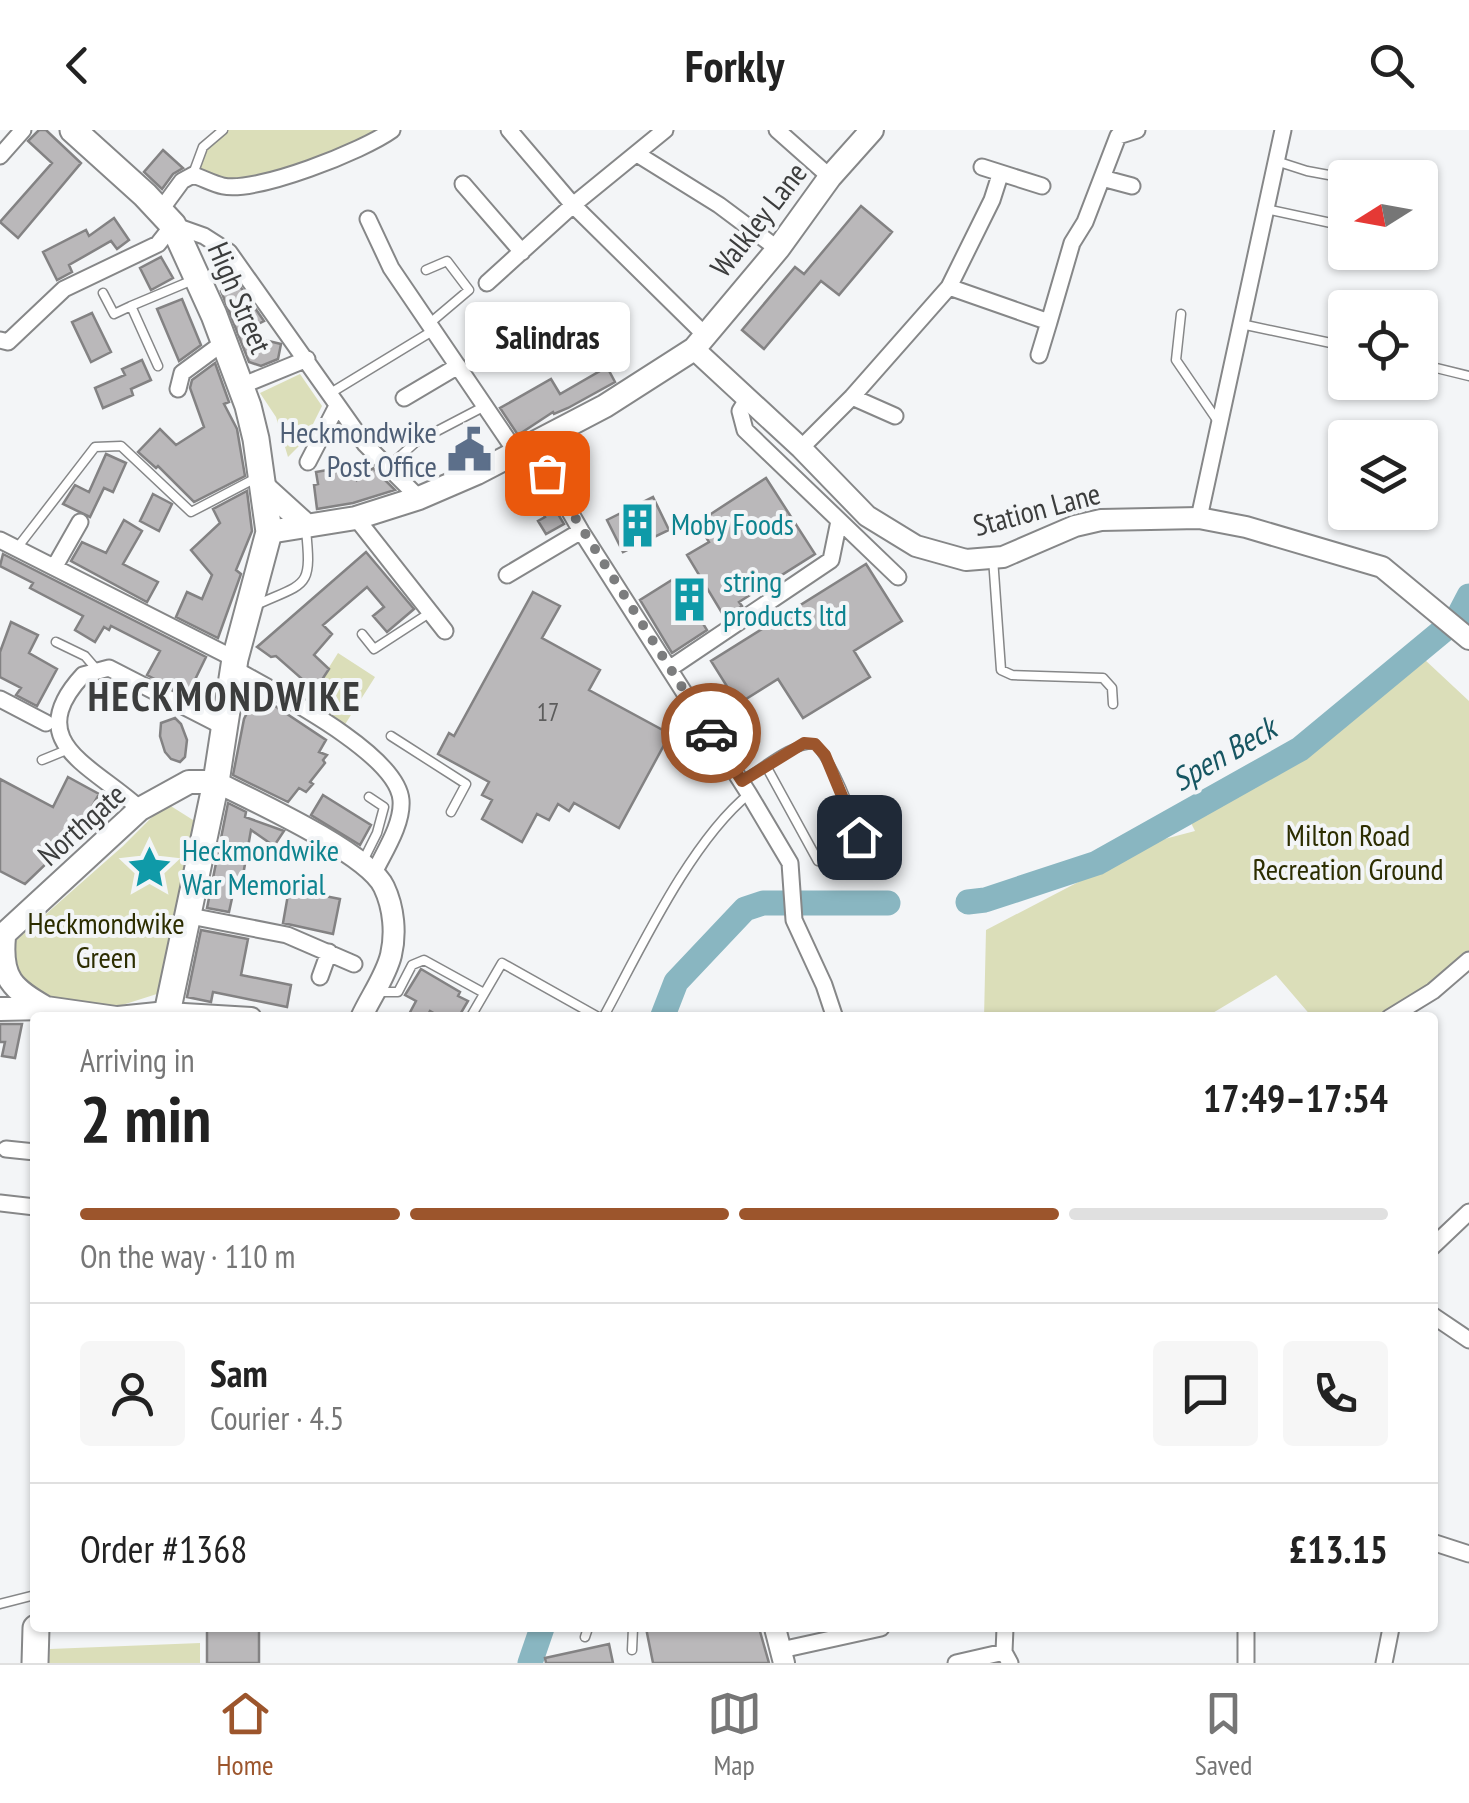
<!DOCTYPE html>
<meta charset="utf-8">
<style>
:root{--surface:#fff;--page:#f6f6f6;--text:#222;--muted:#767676;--line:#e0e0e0;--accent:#9c552c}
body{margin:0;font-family:"PT Sans Narrow",sans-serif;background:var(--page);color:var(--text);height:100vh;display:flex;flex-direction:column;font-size:38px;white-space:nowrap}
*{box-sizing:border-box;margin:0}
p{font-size:32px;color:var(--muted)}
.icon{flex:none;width:55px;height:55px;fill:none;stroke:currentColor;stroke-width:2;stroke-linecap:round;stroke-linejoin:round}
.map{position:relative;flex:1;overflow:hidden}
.side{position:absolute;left:30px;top:882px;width:1408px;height:620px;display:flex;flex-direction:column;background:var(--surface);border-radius:10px;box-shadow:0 2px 8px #0004}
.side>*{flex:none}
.needle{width:65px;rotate:259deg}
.tools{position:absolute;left:1328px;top:30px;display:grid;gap:20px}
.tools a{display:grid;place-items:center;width:110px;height:110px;border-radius:10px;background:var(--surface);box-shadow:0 2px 8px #0004;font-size:50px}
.pin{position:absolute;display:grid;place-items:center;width:85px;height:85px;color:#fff;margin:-42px;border-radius:20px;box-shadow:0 5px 15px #0006}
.courier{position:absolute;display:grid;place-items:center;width:100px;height:100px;margin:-50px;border:8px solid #9c552c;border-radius:50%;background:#fff;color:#222;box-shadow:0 2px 12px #0007}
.bubble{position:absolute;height:70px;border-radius:10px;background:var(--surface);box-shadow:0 2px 8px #0004;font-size:32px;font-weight:800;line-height:70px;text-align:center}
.headline em{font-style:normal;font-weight:800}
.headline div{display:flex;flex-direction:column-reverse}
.headline{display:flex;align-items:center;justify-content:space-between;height:170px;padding:0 50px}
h1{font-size:65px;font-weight:800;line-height:75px}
.bar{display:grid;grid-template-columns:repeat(4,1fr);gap:15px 10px;align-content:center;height:120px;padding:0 50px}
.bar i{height:12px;border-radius:8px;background:var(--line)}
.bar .selected{background:var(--accent)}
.bar p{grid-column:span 4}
.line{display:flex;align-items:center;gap:25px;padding:0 50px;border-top:2px solid var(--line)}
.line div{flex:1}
.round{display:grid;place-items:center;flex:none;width:105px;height:105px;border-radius:10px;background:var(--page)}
header{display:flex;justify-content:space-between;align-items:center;height:130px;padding:0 50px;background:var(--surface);font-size:45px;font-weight:800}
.tab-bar{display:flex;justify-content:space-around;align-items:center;height:140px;border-top:2px solid var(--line);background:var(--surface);font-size:28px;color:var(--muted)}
.tab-bar a{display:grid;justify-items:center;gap:5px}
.tab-bar .selected{color:var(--accent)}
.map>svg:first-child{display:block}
.green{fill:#dbdeb9}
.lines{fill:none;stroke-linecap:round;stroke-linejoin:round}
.river{stroke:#89b6c1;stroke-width:25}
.building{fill:#bab8ba;stroke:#838283;stroke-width:2.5}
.service-casing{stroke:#868788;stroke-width:11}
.minor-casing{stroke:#868788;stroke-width:19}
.tertiary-casing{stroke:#868788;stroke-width:24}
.secondary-casing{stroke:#868788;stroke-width:26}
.primary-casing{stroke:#868788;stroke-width:29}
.service{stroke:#fff;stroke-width:8}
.minor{stroke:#fff;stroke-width:15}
.tertiary{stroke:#fff;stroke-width:20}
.secondary{stroke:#fff;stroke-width:22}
.primary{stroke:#fff;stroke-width:25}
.done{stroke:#7c7d7e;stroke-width:10;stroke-dasharray:0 18}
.route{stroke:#9c552c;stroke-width:12}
.labels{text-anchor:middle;stroke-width:8;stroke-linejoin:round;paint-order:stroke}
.number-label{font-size:25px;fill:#5c5c5c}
.street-label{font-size:30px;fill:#3c3d3d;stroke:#f3f5f7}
.service-label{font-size:30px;fill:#4e5e75;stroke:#f3f5f7;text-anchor:end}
.culture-label{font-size:30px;fill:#0d838f;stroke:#f3f5f7;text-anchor:start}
.park-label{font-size:30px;fill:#2c2d00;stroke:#f3f5f7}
.water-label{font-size:32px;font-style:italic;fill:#175662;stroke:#f3f5f7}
.district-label{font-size:40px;font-weight:bold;letter-spacing:2.5px;fill:#3c3d3d;stroke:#f3f5f7}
</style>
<header><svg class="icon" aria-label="back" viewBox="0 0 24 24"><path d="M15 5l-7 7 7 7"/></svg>Forkly<svg class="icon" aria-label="search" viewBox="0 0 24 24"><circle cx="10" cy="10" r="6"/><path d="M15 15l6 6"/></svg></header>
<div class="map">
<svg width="1469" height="1533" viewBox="0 0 1469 1533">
<rect width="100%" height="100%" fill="#f3f5f7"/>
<path class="green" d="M216 0H392L369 16 224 57 194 36 207 8Z
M300 244 322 276 305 310 288 327 276 287 260 263Z
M338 523 375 547 344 596 308 571Z
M1424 529 1469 571V830L1389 887H1312L1276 845 1206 887 984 888 986 800 1157 711 1195 701 1186 683Z
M166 673 193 690V705L160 863 116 877 59 869 29 860 9 825 12 814 123 716Z
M200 1513V1533H49L50 1519Z"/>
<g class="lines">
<path class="river" d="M968 772 985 770 1097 733 1300 619 1457 489 1469 466
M662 888 676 852 745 779 763 773H888
M530 1533 542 1498"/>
</g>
<path class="building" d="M39 0H46L81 33 18 108 0 92 52 33 28 11Z
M163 20 183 38 173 44 162 59 144 42Z
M861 76 892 102 839 165 821 151 764 219 742 200 795 137 804 144Z
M114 88 129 110 117 119 111 111 69 135 72 142 57 150 43 122 86 100 89 106Z
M161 127 173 148 151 160 140 138Z
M237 152 264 191 239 204 281 214 278 229 261 236 249 232 221 161Z
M182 169 201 215 179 231 157 179Z
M92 183 111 222 91 232 72 192Z
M142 230 151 250 131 259 133 265 103 278 95 258 125 245 122 239Z
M215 233 229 272 224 274 237 299 245 346 194 372 158 336 156 338 138 322 160 299 176 315 204 297 190 258 192 250Z
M607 237 615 252 568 278 554 284 553 282 518 305 500 278 551 249 560 264Z
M106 324 126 333 113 362 104 358 90 387 63 374 75 355 89 362Z
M528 334 564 394 546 404 538 391 545 387 517 340Z
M355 335 357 350 373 338 395 360 353 373 317 379 314 355 318 354 316 342Z
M766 348 815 424 739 472 742 476 725 488 687 425 709 412 697 393Z
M247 361 252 401 236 440 241 444 218 508 176 487 187 462 202 469 212 445 191 420 220 393 213 379Z
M153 364 172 374 159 401 140 391Z
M653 367 669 400 623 422 607 390Z
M124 390 142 401 123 434 158 452 147 472 71 431 82 412 106 423Z
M366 422 414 479 387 502 373 486 384 477 367 457 323 495 332 504 314 525 329 539 310 568 292 558 301 548 276 526 271 527 257 517Z
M3 424 206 527 187 566 147 545 160 521 111 496 109 500 104 497 95 512 75 500 83 486 30 458 33 453 0 436Z
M866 434 902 491 854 521 870 547 803 588 778 549 738 574 711 531Z
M675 448 707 500 672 523 640 470Z
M533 462 560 476 542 508 600 540 589 560 670 604 619 698 574 673 569 681 558 674 549 690 537 684 522 712 482 689 492 670 482 665 489 652 438 624 449 603 454 606Z
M11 492 38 505 29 523 57 539 37 576 16 565 21 558 0 547V522Z
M263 568 326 610 319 622 327 625 323 630 325 633 310 652 313 654 306 662 299 658 288 672 233 645 244 589 251 575Z
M175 588 181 594 187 610 185 627 180 632 171 629 165 622 160 606 161 593Z
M68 647 99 664 76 705 25 754 0 741V649L53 677Z
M323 665 371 695 360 715 311 685Z
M228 673 246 682 245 687 284 701 274 716 251 700 242 751 236 750 229 782 207 778Z
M289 759 340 769 333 804 283 793Z
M201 800 248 809 241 845 291 855 287 877 213 862 211 872 187 867Z
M421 839 460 862 458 866 468 871 458 888H442L430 881 426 888H407L416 871 405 865Z
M0 894H22L15 928 2 926 5 912H0Z
M207 1498H259V1533H207Z
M646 1498H759L769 1533H653Z
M609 1514 613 1533H546L545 1528Z"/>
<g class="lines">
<defs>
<path id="service" d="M1276 31 1307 41 1345 48
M193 44 203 17 223 0
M1420 61H1421
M1266 79 1345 96
M1420 118 1428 121
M426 140 447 131 469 160 430 193
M103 163 114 184 131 176
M1181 184 1176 230 1217 290
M1241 194 1345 216
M1420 234 1469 246
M158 236 131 176 193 150
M329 264 434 200
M389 336 416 312 485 276
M17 418 95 317 121 316 191 382 258 347
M993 428 1001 540 1012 545 1103 548 1112 558 1113 574
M256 475C307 452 312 459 306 400
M362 504 374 519 431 482
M56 512 85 526 98 541
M391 606 466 654 451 682
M42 630 69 619
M741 651C763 639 790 613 815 614 836 638 849 676 859 707L853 718 827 734 818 731 766 636
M362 733 377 703 384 677 369 667
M380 862H398L412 835 424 830 484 863
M470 888 502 833 600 888
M603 888C640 820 690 712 749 664
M0 1474 35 1465
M585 1507 588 1498
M632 1520 633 1498"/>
<path id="minor" d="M509 0 573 75 705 205
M777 0 830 47
M637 24 719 75 778 119
M0 26 23 0
M982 37 1042 56
M1102 48 1132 56
M463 54 522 122
M160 81 182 51 193 45C203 48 213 54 223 56 257 63 363 21 392 0
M368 89 391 138 516 322
M487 153 573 75 665 0
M949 157 1049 192 1072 113 1085 92 1118 6 1137 0
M0 210 8 212 64 159 158 114 173 95 204 106 229 122 365 314 419 368
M1039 225 1049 192
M241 256 307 229
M178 259 182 243 224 212
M852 267 895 286
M404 268 458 236
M748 268 740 281 745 300 898 447
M531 314 581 401 749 664 790 733 794 790 824 855 835 888
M801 318 852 267 949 157 992 70 1000 45
M308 332 337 276
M356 388 445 501
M1199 388 1283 0
M0 410 235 529
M55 436 80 392
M507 445 581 401
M233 538C273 561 397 623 401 670 403 694 384 722 374 743
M669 539 831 430 839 391
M0 569 46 593
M140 679C94 636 20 613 83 545L109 538 226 598
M190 786 287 805 354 834
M320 847 329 822
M1389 888 1433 861 1469 830
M6 1019 35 1022
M0 1073 35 1077
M1432 1117 1469 1082
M1432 1185 1469 1210
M1432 1412 1469 1424
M1005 1498 1004 1522 1010 1533
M781 1520 881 1498
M956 1533 1004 1522
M1246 1533V1498
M1384 1533 1391 1498"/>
<path id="tertiary" d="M694 219 801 318 867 386 916 416 966 430 1003 427 1075 396 1101 390 1199 388 1246 397 1382 437 1469 509
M216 652C254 671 368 723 384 757 394 778 396 804 391 825 386 846 370 868 361 888
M167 883 251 888
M775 1498 784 1533"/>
<path id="secondary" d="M264 357 306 395
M269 402 356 388 419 368 477 343 605 276 694 219 778 119 830 47 872 0
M4 807C0 849 13 859 46 878
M0 808 140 679 189 652H216
M0 879 46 878 116 888
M118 888 167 883"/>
<path id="primary" d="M73 0 145 65 173 95 214 185 248 276 256 309 269 402 235 529 216 652 166 888
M35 1533 36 1498"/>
</defs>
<use href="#service" class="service-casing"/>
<use href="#minor" class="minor-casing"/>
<use href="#tertiary" class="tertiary-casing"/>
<use href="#secondary" class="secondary-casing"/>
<use href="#primary" class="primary-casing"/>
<use href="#service" class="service"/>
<use href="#minor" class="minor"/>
<use href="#tertiary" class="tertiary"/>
<use href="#secondary" class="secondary"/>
<use href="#primary" class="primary"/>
</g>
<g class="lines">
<path class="done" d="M547 343 711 603"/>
<path class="route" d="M711 603 742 651 804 613 815 614 825 625 859 707"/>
</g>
<defs>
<symbol id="civic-bare" viewBox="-9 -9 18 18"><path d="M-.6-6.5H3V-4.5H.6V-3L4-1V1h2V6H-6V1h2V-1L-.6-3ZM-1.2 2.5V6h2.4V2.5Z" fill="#5c6f8a" stroke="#f3f5f7" stroke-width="2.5" paint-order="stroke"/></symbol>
<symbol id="building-bare" viewBox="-9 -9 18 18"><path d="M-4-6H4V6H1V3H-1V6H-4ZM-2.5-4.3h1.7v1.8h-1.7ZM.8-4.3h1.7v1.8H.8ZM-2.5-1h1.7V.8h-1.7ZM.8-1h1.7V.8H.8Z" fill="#0f9aa8" stroke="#f3f5f7" stroke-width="2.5" paint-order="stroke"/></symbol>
<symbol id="sight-bare" viewBox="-9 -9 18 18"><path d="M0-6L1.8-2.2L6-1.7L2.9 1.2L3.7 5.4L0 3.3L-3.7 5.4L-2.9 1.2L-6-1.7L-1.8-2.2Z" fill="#0f9aa8" stroke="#f3f5f7" stroke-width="2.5" paint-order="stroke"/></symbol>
</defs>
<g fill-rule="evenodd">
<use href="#civic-bare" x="438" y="288" width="63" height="63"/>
<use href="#building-bare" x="606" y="364" width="63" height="63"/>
<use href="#building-bare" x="658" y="438" width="63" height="63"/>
<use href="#sight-bare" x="118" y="706" width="63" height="63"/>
</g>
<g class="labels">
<g class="number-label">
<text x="548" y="591">17</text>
</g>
<g class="street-label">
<text transform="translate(759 90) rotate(-52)" y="10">Walkley Lane</text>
<text transform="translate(239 168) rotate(67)" y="10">High Street</text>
<text transform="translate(1037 380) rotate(-15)" y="10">Station Lane</text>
<text transform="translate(82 695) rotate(-42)" y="10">Northgate</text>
</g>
<g class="service-label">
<text x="437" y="313">Heckmondwike<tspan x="437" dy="34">Post Office</tspan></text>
</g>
<g class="culture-label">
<text x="671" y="405">Moby Foods</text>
<text x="723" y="462">string<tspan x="723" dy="34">products ltd</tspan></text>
<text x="182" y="731">Heckmondwike<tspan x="182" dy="34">War Memorial</tspan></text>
</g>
<g class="park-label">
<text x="1348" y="716">Milton Road<tspan x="1348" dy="34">Recreation Ground</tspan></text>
<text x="106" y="804">Heckmondwike<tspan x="106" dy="34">Green</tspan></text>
</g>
<g class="water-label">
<text transform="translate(1224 624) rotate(-30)" y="11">Spen Beck</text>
</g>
<g class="district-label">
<text x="225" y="581">HECKMONDWIKE</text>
</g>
</g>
</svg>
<div class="tools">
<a><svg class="needle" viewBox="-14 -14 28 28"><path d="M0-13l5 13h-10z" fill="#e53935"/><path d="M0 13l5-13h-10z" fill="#767676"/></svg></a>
<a><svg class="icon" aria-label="locate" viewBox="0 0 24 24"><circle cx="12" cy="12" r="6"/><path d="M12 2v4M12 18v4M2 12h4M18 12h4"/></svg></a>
<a><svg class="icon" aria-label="layers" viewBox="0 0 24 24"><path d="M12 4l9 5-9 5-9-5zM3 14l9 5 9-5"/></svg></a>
</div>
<div class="pin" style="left:547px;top:343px;background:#ea580c"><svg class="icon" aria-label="bag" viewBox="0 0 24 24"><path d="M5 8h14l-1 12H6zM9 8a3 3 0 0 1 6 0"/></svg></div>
<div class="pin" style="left:859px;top:707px;background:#1f2937"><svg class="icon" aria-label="home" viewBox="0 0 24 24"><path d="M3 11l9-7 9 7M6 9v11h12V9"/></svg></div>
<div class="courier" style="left:711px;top:603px"><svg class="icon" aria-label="car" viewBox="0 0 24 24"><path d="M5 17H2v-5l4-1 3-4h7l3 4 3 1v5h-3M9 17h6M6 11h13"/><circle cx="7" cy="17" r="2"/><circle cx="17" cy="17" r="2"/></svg></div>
<div class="bubble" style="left:465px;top:172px;width:165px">Salindras</div>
<section class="side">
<div class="headline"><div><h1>2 min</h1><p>Arriving in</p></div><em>17:49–17:54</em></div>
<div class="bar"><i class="selected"></i><i class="selected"></i><i class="selected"></i><i></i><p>On the way · 110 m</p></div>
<div class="line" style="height:180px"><a class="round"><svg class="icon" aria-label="person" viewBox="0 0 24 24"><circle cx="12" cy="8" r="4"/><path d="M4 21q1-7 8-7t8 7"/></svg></a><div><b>Sam</b><p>Courier · 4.5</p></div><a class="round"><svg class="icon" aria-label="chat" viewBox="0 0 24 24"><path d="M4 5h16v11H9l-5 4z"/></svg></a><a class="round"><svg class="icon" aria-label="phone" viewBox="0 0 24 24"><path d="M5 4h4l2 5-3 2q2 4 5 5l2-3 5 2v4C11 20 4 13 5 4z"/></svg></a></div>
<div class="line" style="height:130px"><div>Order #1368</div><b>£13.15</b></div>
</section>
</div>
<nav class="tab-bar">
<a class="selected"><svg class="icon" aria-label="home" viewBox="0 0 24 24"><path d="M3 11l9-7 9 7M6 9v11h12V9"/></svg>Home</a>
<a><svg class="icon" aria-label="map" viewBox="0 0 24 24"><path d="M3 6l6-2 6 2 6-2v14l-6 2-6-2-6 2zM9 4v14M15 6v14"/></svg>Map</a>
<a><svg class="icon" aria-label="saved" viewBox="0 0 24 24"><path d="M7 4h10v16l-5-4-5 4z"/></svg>Saved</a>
</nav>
